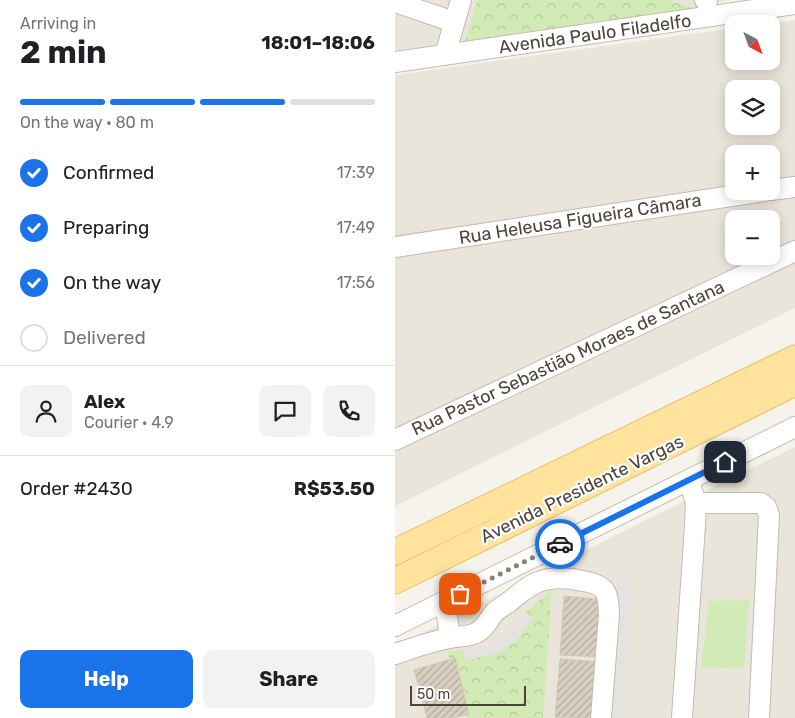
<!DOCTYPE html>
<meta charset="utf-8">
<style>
:root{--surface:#fff;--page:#f2f2f2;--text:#202124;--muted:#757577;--line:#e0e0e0;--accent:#1a73e8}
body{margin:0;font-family:Rubik,sans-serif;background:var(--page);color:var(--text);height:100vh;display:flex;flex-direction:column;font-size:19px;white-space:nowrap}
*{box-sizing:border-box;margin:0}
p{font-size:16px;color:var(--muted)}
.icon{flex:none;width:28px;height:28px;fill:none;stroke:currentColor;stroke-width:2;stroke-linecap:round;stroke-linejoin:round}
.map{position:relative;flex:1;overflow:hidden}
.side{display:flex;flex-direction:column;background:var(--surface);width:395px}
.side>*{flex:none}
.needle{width:32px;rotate:139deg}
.controls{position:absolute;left:330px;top:15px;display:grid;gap:10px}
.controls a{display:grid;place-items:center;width:55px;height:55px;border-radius:10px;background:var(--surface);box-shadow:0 2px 12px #0003;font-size:25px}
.scale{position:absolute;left:15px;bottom:12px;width:116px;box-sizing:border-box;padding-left:5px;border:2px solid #4b4439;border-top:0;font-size:14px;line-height:18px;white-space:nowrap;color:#4b4439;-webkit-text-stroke:4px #fff;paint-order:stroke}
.pin{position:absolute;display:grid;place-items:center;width:42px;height:42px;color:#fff;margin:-21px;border-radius:10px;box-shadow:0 2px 8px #0006}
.courier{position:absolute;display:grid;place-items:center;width:50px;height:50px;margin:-25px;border:4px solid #1a73e8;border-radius:50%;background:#fff;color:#222;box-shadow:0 1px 6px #0007}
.overview em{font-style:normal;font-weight:700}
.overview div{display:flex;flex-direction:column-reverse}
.overview{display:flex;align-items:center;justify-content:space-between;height:85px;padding:0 20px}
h1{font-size:32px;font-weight:700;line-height:38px}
.bar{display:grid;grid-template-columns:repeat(4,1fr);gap:8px 5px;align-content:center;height:60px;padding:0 20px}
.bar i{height:6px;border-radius:4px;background:var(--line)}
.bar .current{background:var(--accent)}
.bar p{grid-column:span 4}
.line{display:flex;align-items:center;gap:12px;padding:0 20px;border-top:1px solid var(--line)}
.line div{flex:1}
.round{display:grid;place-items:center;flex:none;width:52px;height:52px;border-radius:10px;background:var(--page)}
ol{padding:0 20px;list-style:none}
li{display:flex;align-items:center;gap:15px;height:55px}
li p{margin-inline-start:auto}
li .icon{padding:5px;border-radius:50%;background:var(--accent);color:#fff;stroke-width:4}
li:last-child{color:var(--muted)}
li i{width:28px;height:28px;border:2px solid var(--line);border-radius:50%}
.cta{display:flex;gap:10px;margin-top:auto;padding:10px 20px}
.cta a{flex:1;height:58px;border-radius:10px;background:var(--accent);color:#fff;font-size:20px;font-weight:700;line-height:58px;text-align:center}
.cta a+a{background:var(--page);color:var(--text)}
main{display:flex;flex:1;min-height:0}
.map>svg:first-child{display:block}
.residential{fill:#eae5da;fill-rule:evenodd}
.park{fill:url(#park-crowns)}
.pitch{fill:#d2eab5}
.parking{fill:#e5e3e0}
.building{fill:url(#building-hatch);stroke:#d3c7b4}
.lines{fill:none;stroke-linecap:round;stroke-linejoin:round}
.minor-casing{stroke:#c2bbae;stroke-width:22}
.major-casing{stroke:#e6c16a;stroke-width:27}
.minor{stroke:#fff;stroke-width:20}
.major{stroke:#ffe39c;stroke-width:25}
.done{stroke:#878178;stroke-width:5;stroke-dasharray:0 9}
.route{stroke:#1a73e8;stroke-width:6}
.labels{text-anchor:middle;stroke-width:4.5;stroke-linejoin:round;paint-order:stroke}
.street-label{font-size:18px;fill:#4b4439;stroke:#fff}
</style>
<main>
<section class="side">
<div class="overview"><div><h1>2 min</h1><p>Arriving in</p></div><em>18:01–18:06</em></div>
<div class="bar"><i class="current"></i><i class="current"></i><i class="current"></i><i></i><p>On the way · 80 m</p></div>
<ol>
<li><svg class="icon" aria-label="check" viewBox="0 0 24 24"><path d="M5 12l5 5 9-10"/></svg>Confirmed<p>17:39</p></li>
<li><svg class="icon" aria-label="check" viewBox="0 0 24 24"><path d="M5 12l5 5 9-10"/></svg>Preparing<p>17:49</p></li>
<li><svg class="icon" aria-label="check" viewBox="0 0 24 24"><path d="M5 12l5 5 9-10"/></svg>On the way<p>17:56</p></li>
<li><i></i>Delivered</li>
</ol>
<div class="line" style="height:90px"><a class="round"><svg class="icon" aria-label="person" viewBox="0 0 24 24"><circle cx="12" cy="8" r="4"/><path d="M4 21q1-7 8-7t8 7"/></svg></a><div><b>Alex</b><p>Courier · 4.9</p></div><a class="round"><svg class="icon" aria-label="chat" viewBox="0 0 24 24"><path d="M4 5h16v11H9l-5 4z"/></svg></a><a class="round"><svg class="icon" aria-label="phone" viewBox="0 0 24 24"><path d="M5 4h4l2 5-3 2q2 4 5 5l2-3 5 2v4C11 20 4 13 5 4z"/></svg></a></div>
<div class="line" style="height:65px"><div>Order #2430</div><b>R$53.50</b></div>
<div class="cta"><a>Help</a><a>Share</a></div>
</section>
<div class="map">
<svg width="400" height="718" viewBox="0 0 400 718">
<defs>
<pattern id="park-crowns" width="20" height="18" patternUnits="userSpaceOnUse" patternTransform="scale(1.25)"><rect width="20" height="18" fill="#d2eab5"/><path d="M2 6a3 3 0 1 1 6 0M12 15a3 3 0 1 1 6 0" fill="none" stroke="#b6ca9c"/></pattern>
<pattern id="building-hatch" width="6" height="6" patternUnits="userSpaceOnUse" patternTransform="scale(1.25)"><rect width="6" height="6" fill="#d8cfc1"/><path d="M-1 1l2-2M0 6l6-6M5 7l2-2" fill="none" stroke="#b1aa9e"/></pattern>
</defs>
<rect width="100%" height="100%" fill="#f6f3ec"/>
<path class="residential" d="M0 0H333L302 9 0 52Z
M400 20V308L0 506V75L339 28V61H376V24H370ZM339 89H376V126H339ZM339 154H376V191H339ZM339 219H376V256H339Z
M400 447V718H0V647L243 524Z"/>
<path class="park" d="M82 0H274L302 9 70 42Z
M157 589 148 718H72L52 651 69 650 70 660 79 659 138 618 130 613Z"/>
<path class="pitch" d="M354 600 349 669 306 667 314 601Z"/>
<path class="parking" d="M223 579 239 581 228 718H213Z
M130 613 138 618 123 638 108 651 100 654 70 660 69 650 97 645 103 641Z"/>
<path class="building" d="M169 596 211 600 207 657 165 655Z
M60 658 74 714 58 718H32L19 670Z
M165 659 206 662 203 718 160 717Z"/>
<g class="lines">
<defs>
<path id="minor" d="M310 0 312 1
M0 2 59 22
M50 55 66 0
M0 62 400 4
M376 190 400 187
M0 247 370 191
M0 440 400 251
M301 503H366L371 507 374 515 364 718
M50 601 55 638
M0 626 400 427
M0 654C18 648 37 641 55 638 64 636 73 637 81 633 92 627 92 621 99 613 103 609 110 605 114 602 123 595 132 586 143 582 156 577 174 578 188 581 212 585 213 592 214 615L206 718
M287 718 300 525 301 503 297 490"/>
<path id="major" d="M0 552 400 358
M0 581 400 383"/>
</defs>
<use href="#minor" class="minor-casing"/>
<use href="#major" class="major-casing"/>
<use href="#minor" class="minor"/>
<use href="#major" class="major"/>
</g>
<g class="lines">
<path class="done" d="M65 594 165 544"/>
<path class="route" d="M165 544 330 462"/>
</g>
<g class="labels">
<g class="street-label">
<text transform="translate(200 34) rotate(-8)" y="6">Avenida Paulo Filadelfo</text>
<text transform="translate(185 219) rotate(-9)" y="6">Rua Heleusa Figueira Câmara</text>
<text transform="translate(173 358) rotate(-25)" y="6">Rua Pastor Sebastião Moraes de Santana</text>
<text transform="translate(187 489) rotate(-26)" y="6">Avenida Presidente Vargas</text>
</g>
</g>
</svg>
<div class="controls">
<a><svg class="needle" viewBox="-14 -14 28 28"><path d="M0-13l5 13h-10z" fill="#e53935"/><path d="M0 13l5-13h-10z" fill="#757577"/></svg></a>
<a><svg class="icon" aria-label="layers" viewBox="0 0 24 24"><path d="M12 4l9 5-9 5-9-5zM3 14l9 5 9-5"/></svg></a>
<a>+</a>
<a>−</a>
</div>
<div class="scale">50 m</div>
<div class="pin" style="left:65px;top:594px;background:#ea580c"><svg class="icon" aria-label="bag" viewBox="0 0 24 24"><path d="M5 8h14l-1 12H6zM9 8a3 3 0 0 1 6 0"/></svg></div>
<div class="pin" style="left:330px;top:462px;background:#1f2937"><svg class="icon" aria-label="home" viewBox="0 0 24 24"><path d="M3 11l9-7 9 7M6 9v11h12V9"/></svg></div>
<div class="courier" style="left:165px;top:544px"><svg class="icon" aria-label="car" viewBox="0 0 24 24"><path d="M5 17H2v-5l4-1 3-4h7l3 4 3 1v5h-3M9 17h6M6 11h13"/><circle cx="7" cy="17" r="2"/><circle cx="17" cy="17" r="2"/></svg></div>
</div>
</main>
